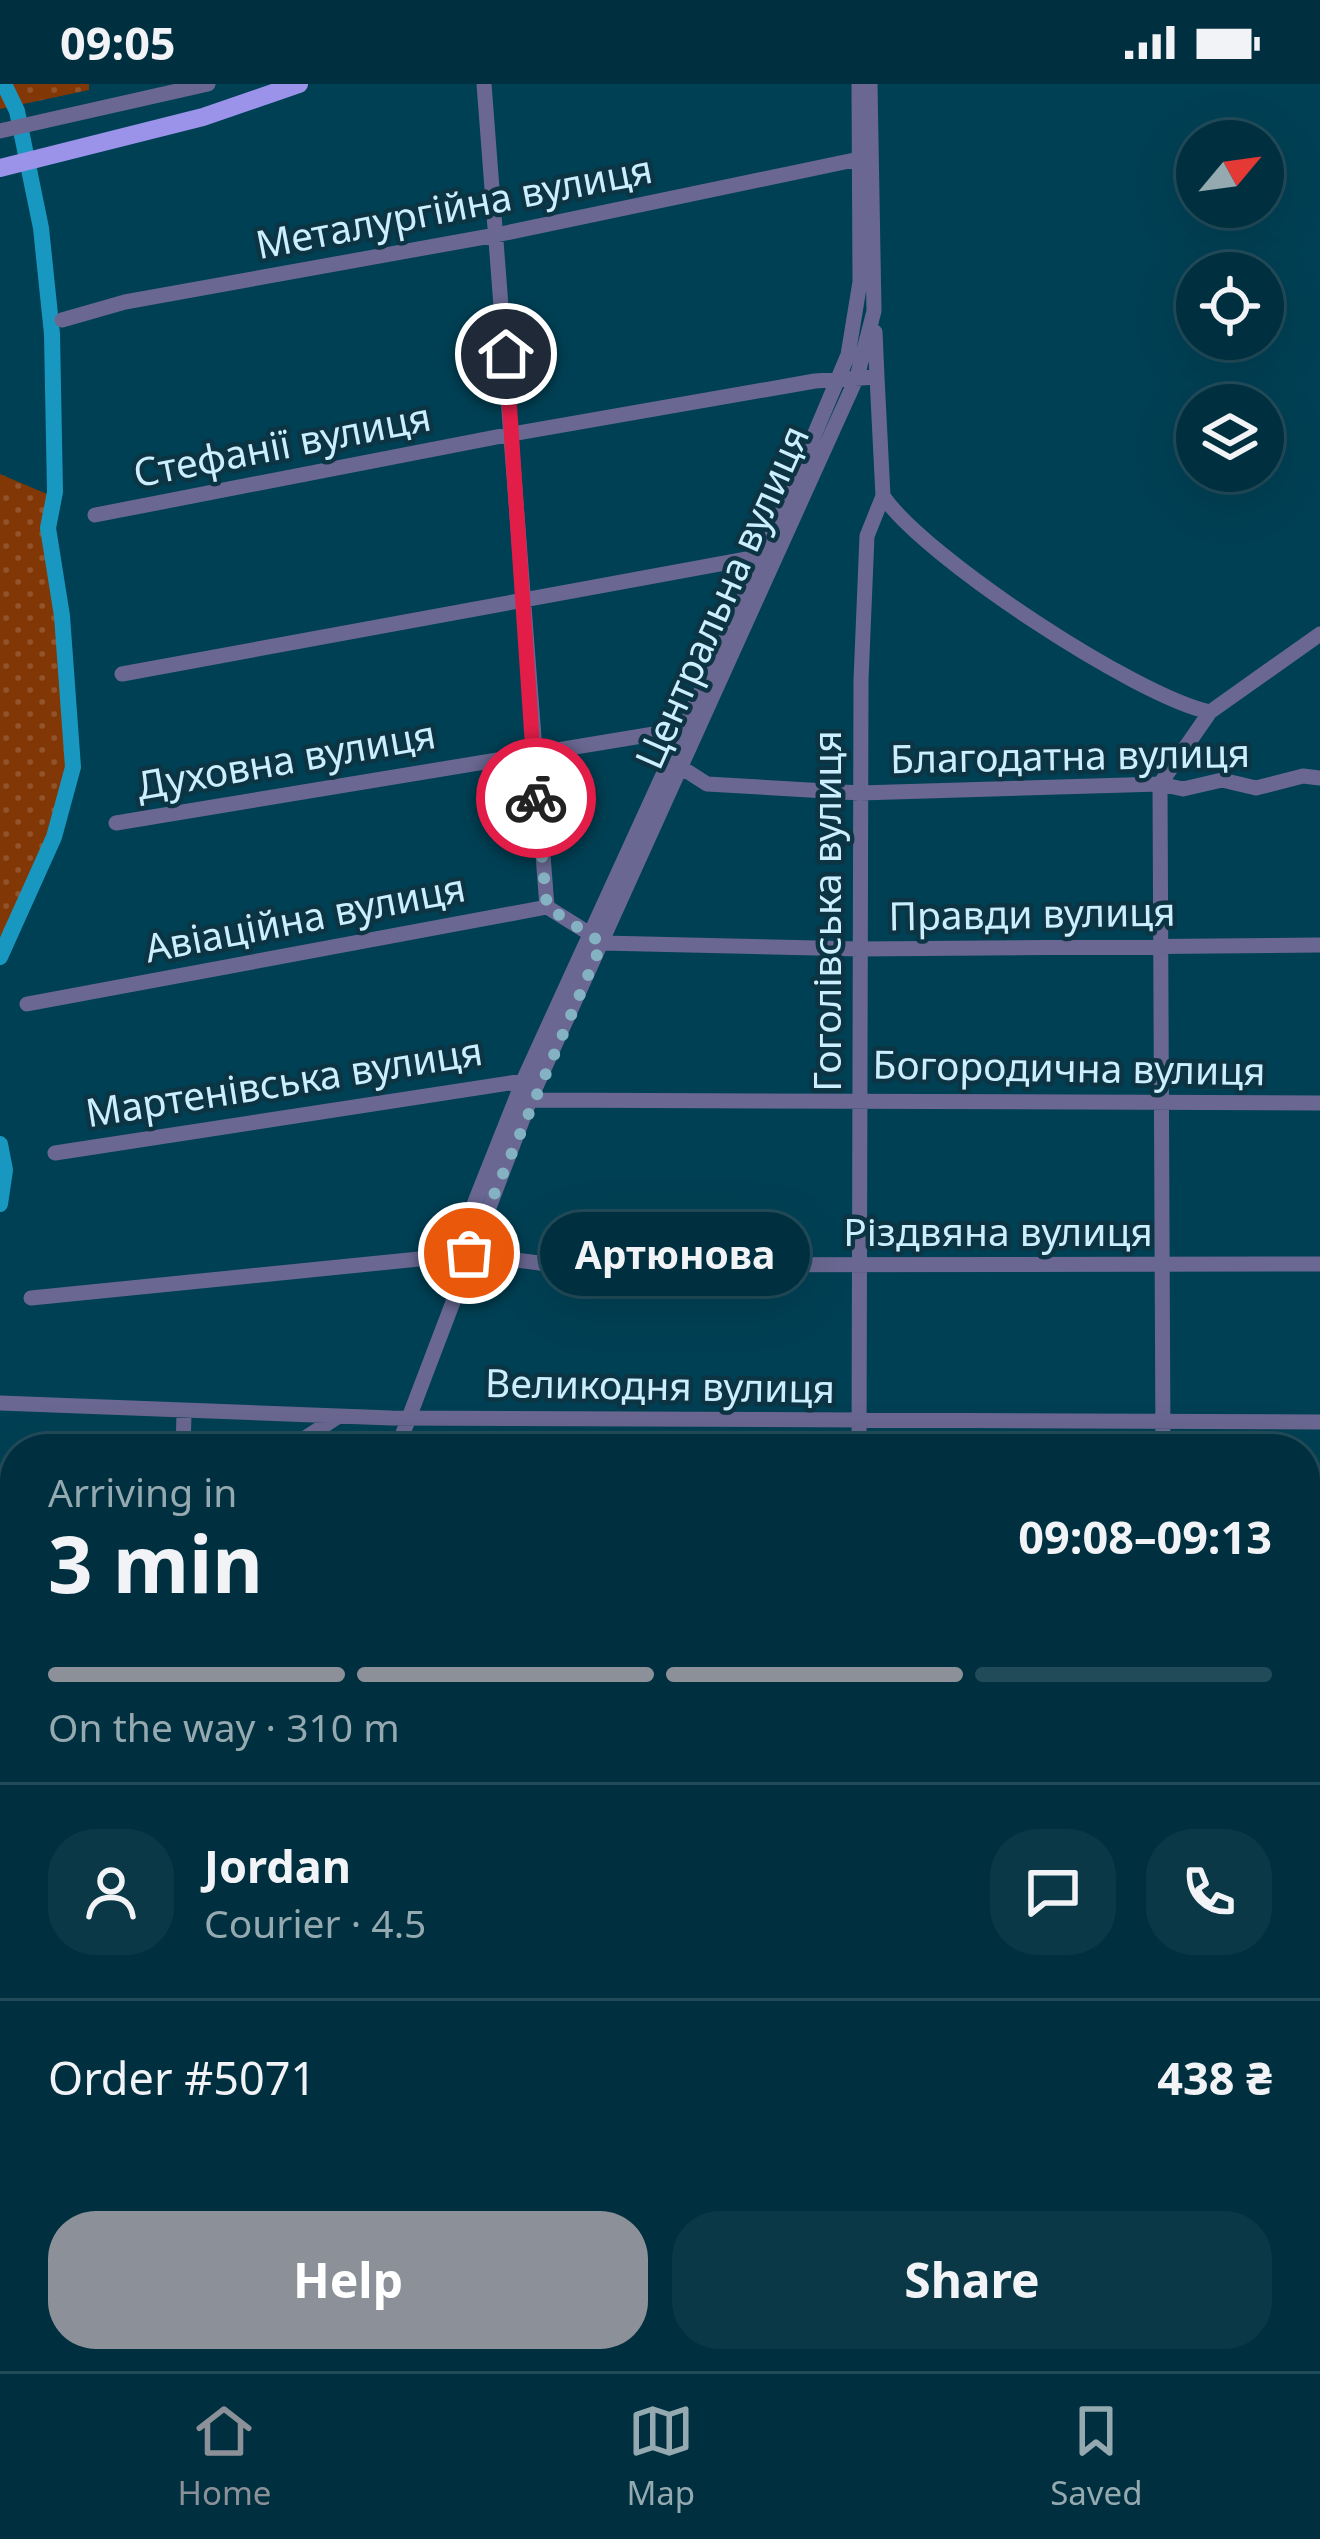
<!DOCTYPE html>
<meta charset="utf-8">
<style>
:root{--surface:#00303f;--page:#0a3846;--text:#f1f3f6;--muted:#95a9b0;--line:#224b59;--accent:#8c9099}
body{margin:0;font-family:"Noto Sans",sans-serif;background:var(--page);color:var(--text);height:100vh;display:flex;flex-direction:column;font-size:45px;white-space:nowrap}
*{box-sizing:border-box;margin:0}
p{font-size:39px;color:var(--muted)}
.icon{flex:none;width:66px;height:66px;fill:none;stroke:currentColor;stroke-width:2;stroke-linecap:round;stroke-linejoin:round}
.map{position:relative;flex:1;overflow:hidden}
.drawer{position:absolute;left:0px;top:1350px;width:1320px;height:939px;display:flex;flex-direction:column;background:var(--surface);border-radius:48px 48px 0 0;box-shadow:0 12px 48px #0002,0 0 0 3px var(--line)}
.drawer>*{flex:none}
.needle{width:78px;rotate:61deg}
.controls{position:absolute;left:1176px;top:36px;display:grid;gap:24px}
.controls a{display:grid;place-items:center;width:108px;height:108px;border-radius:50%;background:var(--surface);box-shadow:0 12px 48px #0002,0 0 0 3px var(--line);font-size:60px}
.pin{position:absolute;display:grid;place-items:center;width:102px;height:102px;color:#fff;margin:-51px;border:6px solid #fff;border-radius:50%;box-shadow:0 3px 12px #0007}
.courier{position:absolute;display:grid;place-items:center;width:120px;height:120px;margin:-60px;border:9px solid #e11d48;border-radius:50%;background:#fff;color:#222;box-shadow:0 3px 15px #0007}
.bubble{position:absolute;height:84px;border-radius:42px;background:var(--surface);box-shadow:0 12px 48px #0002,0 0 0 3px var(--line);font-size:39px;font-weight:700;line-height:84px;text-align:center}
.head em{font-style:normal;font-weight:700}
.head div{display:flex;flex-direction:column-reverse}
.head{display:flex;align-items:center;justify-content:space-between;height:204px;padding:0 48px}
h1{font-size:78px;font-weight:700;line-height:90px}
.bar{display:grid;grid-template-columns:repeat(4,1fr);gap:18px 12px;align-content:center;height:144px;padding:0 48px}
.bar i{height:15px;border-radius:9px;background:var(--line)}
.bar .current{background:var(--accent)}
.bar p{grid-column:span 4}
.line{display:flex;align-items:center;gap:30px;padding:0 48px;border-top:3px solid var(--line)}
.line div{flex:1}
.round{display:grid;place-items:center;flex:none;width:126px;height:126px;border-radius:48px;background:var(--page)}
.button{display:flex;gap:24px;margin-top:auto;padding:24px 48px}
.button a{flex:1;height:138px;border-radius:48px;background:var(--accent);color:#fff;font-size:48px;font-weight:700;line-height:138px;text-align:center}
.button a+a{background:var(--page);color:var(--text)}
.status{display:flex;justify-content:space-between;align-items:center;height:84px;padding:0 60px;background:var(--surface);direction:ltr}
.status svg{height:33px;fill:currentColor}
.tabs{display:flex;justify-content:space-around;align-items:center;height:168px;border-top:3px solid var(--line);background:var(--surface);font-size:33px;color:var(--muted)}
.tabs a{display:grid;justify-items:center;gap:6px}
.tabs .current{color:var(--accent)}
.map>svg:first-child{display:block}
.green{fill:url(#green-dots)}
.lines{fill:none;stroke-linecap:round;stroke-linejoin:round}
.river{stroke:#1898c1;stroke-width:16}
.minor{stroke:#6a6892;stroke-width:15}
.major{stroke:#9a93e9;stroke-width:18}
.done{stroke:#85b2c3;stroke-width:12;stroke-dasharray:0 21.6}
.route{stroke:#e11d48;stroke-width:15}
.labels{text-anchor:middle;stroke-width:9;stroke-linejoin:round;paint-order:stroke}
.street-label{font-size:39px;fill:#ccefff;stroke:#0c3443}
</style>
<div class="status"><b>09:05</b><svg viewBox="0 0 49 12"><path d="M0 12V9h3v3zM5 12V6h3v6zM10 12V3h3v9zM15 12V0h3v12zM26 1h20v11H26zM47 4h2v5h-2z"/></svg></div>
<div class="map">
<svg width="1320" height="2287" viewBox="0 0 1320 2287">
<defs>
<pattern id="green-dots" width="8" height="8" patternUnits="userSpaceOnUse" patternTransform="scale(3)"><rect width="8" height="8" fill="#823706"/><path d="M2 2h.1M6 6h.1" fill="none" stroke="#92542b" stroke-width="1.8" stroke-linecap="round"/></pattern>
</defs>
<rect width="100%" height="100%" fill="#004054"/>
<path class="green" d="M0 0H89V6L0 25Z
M0 390 54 413C39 497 79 595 72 682 68 748 27 814 0 873Z"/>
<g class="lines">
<path class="river" d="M0 873 54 753 73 683 62 532 48 444 55 408 52 250 41 144 17 27 4 0
M0 1060 5 1086 0 1120"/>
<path class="minor" d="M484 0 547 823
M0 47 208 0
M62 236 125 218 496 151 859 75
M875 248 877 293
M883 412C924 473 1137 613 1210 628
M95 431 512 350 815 297 877 293 883 412 867 452 861 596 859 1365
M122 590 763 472
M682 684 707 700 860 709 1160 700 1183 705 1222 696 1256 704 1303 692 1320 694
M116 739 672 647 679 652
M602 859 860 865 1320 861
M27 920 547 823 595 853
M530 1016 1320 1019
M55 1069 523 997
M453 1173 523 997 763 472 848 271 860 198 859 0
M31 1214 469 1170 555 1181 1320 1180
M0 1319 391 1334 1320 1338
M183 1365 184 1330
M288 1365 336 1334
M397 1365 530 1016 857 293 874 227 870 0
M1163 1365 1160 700 1210 628 1320 550
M0 1499 15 1498
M1305 1499H1320
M0 1654H15
M1305 1655H1320
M0 1801H15
M1305 1815H1320
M0 1962H15
M1305 1971H1320
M0 2122H15
M1305 2127H1320
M523 2274V2287
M1167 2274V2287
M0 2280 339 2287
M598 2287 696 2282 708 2287
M858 2287V2274"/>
<path class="major" d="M0 84 203 33 299 0"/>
</g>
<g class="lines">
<path class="done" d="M469 1169 602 859 547 823 536 714"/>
<path class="route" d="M506 270 536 714"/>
</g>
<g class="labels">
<g class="street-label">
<text transform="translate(454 123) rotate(-11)" y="14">Металургійна вулиця</text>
<text transform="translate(282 361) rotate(-11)" y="14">Стефанії вулиця</text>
<text transform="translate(722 513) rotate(-66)" y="14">Центральна вулиця</text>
<text transform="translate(1070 672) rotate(-1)" y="14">Благодатна вулиця</text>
<text transform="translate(286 676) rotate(-10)" y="14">Духовна вулиця</text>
<text transform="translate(827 827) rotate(-90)" y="14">Гоголівська вулиця</text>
<text transform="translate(1032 830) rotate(-1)" y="14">Правди вулиця</text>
<text transform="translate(305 834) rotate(-11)" y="14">Авіаційна вулиця</text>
<text transform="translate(1069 984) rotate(1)" y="14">Богородична вулиця</text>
<text transform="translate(284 998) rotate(-9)" y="14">Мартенівська вулиця</text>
<text x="998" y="1162">Різдвяна вулиця</text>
<text transform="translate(660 1302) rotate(1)" y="14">Великодня вулиця</text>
</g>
</g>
</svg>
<div class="controls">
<a><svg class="needle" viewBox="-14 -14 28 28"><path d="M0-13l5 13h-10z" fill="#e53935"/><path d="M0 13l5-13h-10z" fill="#95a9b0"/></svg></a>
<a><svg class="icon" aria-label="locate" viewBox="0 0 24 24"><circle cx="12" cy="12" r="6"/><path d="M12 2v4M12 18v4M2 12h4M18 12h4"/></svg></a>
<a><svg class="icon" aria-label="layers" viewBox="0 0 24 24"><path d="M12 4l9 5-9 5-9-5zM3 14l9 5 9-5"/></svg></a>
</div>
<div class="pin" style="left:469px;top:1169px;background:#ea580c"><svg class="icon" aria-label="bag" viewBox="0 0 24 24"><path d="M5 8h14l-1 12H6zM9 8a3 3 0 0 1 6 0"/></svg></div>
<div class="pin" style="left:506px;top:270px;background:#1f2937"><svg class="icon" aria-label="home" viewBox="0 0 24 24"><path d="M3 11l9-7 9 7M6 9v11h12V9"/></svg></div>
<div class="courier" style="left:536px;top:714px"><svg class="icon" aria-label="bike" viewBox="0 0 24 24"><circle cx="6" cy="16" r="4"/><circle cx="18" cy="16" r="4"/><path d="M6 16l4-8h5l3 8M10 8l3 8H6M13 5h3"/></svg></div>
<div class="bubble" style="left:540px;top:1128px;width:270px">Артюнова</div>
<section class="drawer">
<div class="head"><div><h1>3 min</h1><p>Arriving in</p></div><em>09:08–09:13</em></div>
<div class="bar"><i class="current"></i><i class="current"></i><i class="current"></i><i></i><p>On the way · 310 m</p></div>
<div class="line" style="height:216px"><a class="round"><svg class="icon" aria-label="person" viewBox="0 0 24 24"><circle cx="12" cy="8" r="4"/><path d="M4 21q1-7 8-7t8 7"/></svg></a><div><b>Jordan</b><p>Courier · 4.5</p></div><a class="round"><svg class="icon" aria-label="chat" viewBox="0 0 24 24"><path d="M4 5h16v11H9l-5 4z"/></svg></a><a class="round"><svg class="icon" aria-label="phone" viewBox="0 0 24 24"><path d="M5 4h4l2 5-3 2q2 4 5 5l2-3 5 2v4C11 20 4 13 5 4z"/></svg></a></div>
<div class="line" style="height:156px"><div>Order #5071</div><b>438 ₴</b></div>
<div class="button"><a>Help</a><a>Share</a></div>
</section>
</div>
<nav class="tabs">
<a class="current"><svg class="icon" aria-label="home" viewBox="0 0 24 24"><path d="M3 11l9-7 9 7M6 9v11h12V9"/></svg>Home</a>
<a><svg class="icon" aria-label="map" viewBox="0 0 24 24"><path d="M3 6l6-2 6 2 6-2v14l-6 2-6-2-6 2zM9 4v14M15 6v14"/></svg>Map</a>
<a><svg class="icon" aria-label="saved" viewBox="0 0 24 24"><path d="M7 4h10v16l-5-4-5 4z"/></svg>Saved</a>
</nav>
